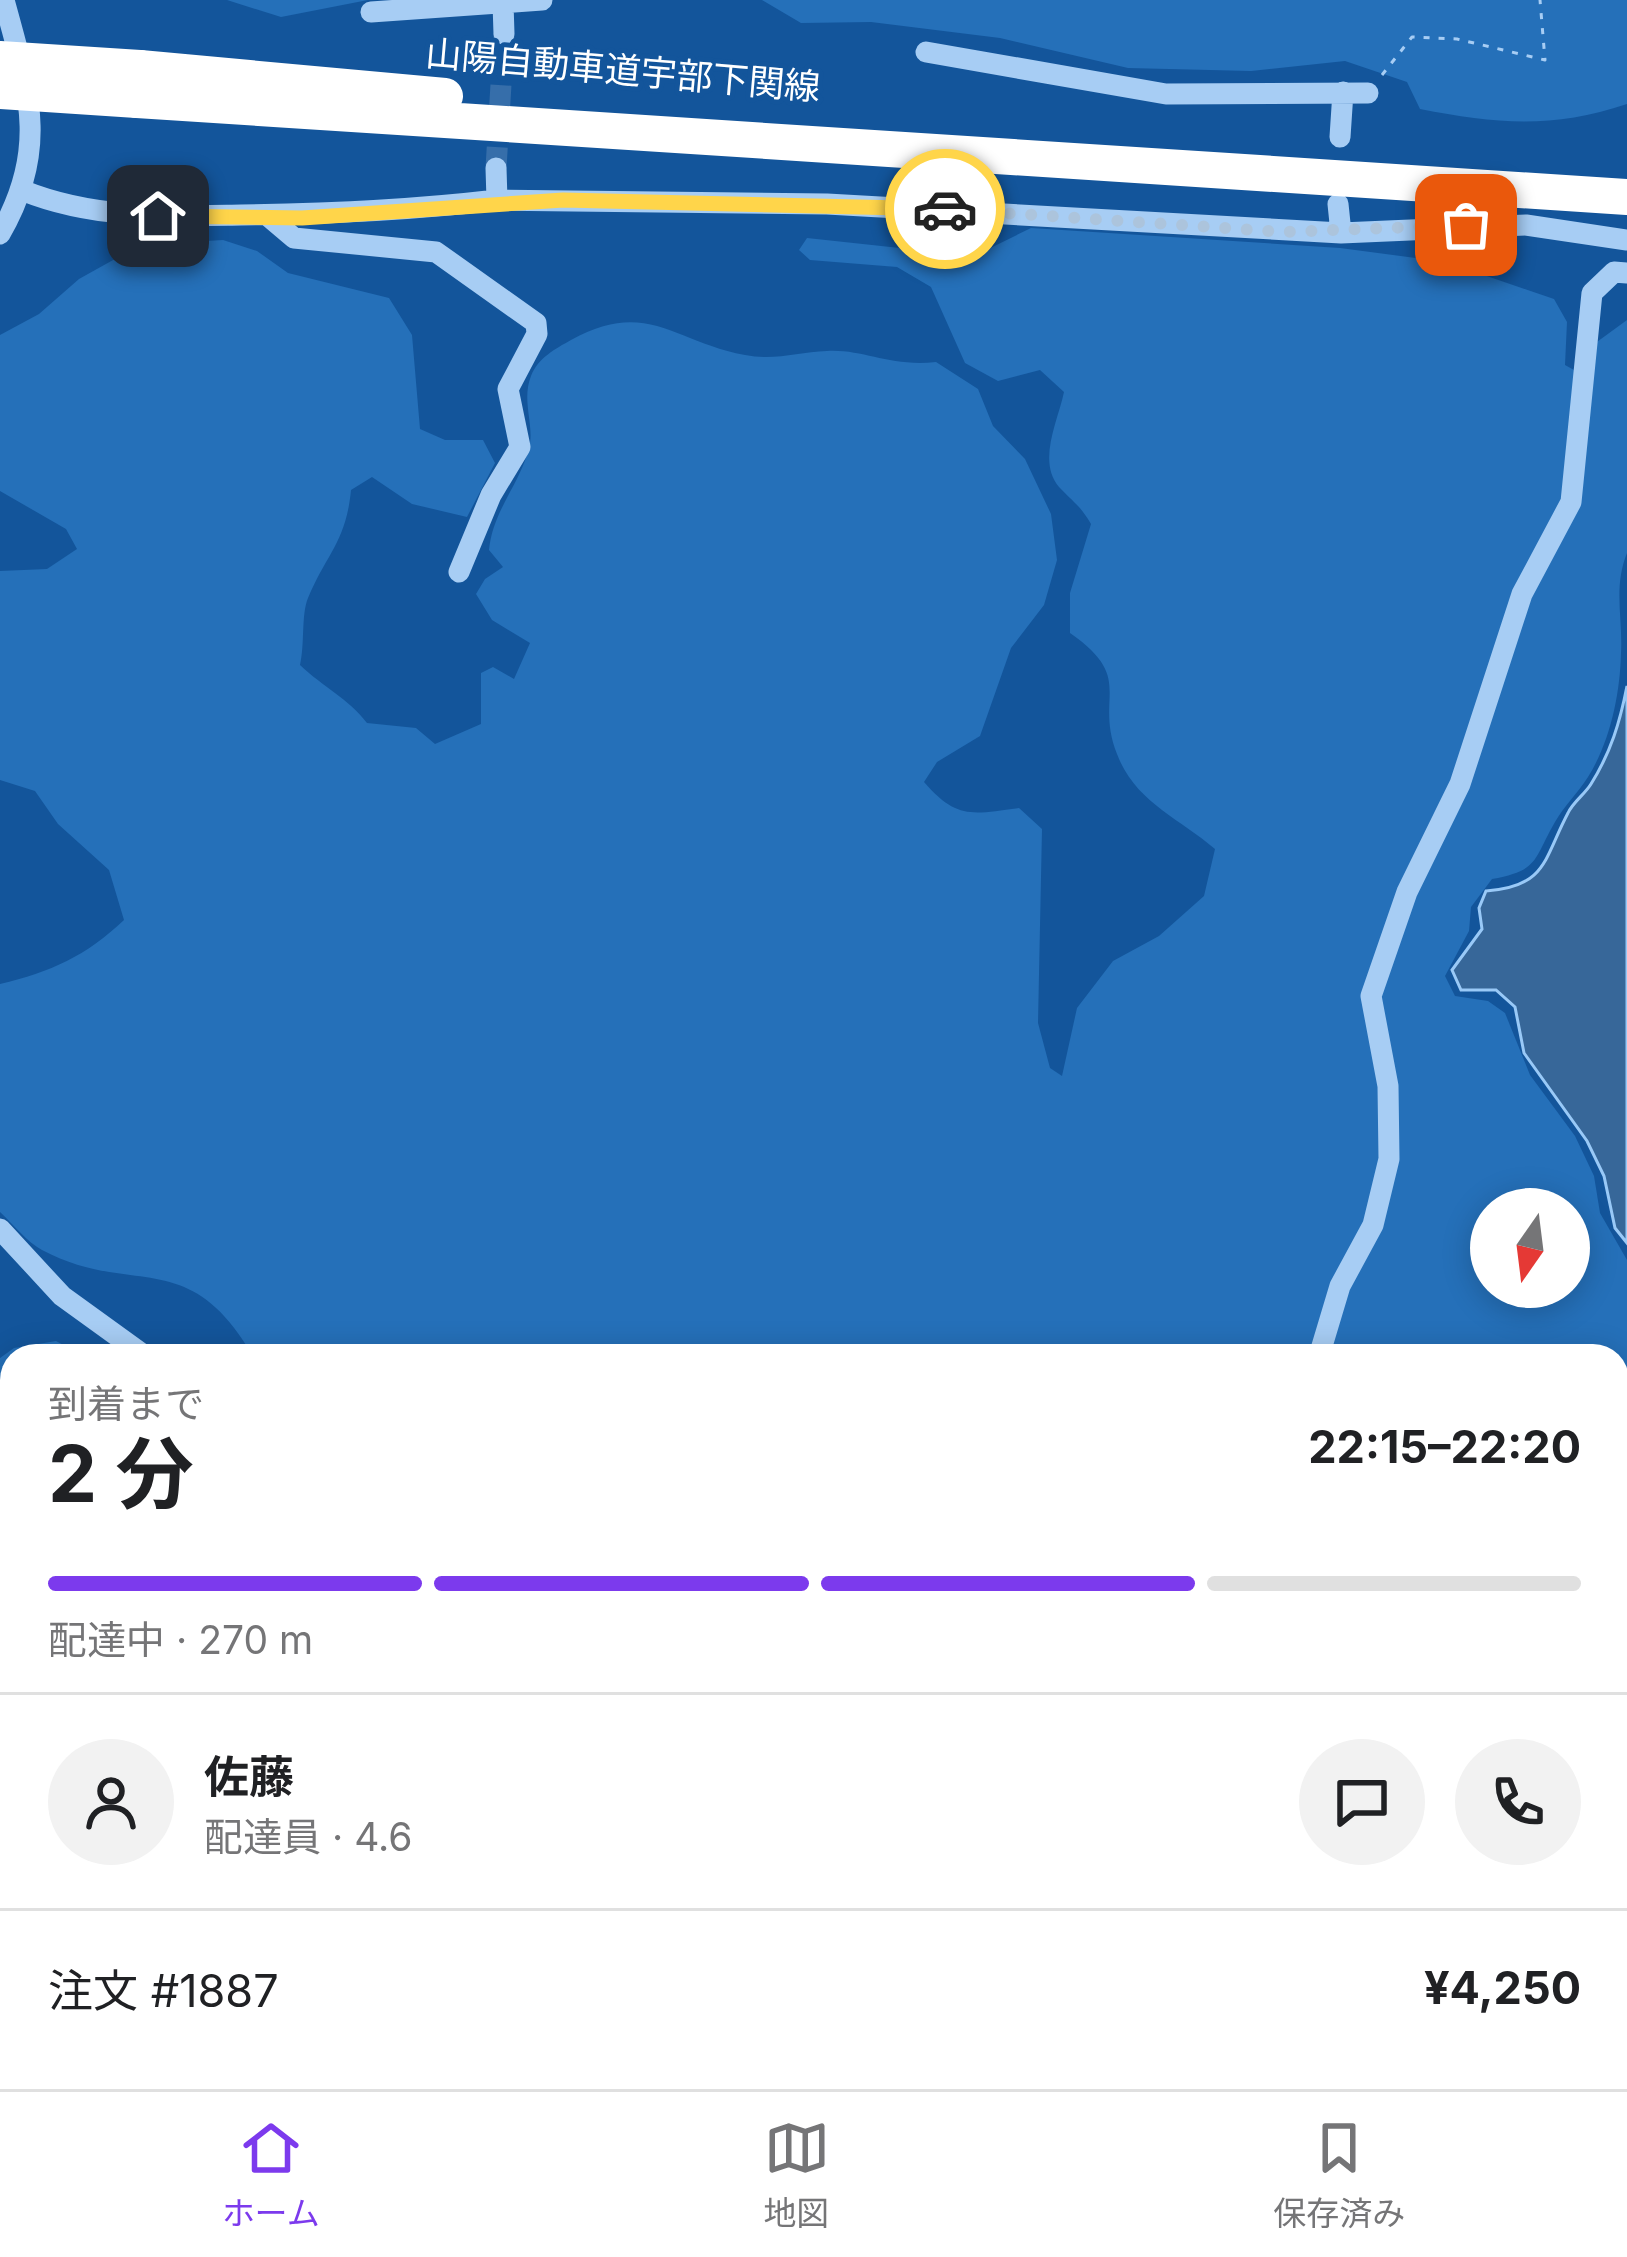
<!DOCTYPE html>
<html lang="ja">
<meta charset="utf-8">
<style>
:root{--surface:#fff;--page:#f2f2f2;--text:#202124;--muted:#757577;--line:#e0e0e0;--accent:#7c3aed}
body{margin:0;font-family:Inter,"Noto Sans JP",sans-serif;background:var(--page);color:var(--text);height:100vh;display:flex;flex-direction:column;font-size:45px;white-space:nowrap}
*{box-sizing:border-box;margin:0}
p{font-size:39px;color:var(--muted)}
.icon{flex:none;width:66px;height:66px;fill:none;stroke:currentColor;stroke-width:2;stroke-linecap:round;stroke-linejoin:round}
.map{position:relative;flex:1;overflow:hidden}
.details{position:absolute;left:0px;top:1344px;width:1629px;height:747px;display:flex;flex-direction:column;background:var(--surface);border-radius:36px 36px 0 0;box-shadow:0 6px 30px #0003}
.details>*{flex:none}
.needle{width:78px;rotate:194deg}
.controls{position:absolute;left:1470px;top:1188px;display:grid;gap:24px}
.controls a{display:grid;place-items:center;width:120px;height:120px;border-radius:50%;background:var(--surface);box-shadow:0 6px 30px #0003;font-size:60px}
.pin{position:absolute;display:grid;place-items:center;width:102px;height:102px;color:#fff;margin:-51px;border-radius:24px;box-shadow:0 6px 18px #0006}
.courier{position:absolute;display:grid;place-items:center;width:120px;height:120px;margin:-60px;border:9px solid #ffd54a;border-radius:50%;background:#fff;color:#222;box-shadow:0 3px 15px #0007}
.headline em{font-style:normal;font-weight:700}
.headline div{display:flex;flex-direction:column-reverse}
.headline{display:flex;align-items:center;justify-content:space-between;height:204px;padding:0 48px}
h1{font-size:78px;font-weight:700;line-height:90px}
.bar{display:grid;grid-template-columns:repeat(4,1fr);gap:18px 12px;align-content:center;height:144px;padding:0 48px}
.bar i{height:15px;border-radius:9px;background:var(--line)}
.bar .active{background:var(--accent)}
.bar p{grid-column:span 4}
.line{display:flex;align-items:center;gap:30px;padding:0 48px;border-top:3px solid var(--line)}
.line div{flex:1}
.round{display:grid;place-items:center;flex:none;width:126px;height:126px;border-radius:63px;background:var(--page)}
.dock{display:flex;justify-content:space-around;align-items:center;height:168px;border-top:3px solid var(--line);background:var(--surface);font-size:33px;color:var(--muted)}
.dock a{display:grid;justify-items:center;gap:6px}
.dock .active{color:var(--accent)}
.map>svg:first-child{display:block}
.green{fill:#2570b9;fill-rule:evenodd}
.water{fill:#376799;stroke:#99c9f7;stroke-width:3}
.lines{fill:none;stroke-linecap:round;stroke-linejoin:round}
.minor-tunnel{stroke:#366eaa;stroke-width:21;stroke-dasharray:21 10;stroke-linecap:butt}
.path{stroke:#a7cdf4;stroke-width:3;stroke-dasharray:6 9;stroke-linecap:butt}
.minor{stroke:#a7cdf4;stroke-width:21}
.highway{stroke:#fff;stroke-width:36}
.highway-bridge{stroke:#fff;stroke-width:36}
.done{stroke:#acc4dc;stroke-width:12;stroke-dasharray:0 21.6}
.route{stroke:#ffd54a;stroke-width:15}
.labels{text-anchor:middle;stroke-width:10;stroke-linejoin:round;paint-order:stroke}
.street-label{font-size:36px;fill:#fff;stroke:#13559b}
</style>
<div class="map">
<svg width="1627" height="2089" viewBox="0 0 1627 2089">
<rect width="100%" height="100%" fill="#13559b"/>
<path class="green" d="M227 0H368L281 17Z
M762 0H1627V104C1553 129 1496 124 1420 109L1407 82 1345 61 1251 71 1128 68 1000 38 871 22 801 23Z
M1031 228 1340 248 1446 262 1554 299 1567 322 1565 365 1583 375 1590 347 1627 320V553C1613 588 1623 617 1621 653 1620 695 1610 742 1588 777 1578 793 1564 806 1555 822 1533 860 1540 870 1492 879L1471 907 1469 931 1445 976 1455 996 1488 1001 1505 1013 1530 1075 1575 1136 1594 1176 1600 1213 1627 1260V1434L1617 1462V1356H253C188 1244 132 1298 42 1250 27 1242 13 1224 0 1212V984C51 972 86 956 124 920L109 870 58 824 35 791 0 780V571L47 569 77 549 66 529 0 491V335L39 314 79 279 140 245 223 240 257 251 288 273 389 298 412 335 420 429 445 440H483L495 463 467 517 412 504 372 477 351 490C346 542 327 553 308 598 301 615 305 644 300 665 323 687 348 698 367 723L416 728 435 744 481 724V673L493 667 514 679 530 643 492 620 476 594 485 579 503 567 489 550C493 510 519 486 529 448 535 426 521 401 531 376 538 358 555 349 571 340 647 298 674 342 745 355 775 361 798 352 827 351 864 349 889 367 936 362L978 389 993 426 1025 459 1051 514 1057 560 1044 605 1011 648 980 736 937 762 924 782C957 820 972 814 1019 808L1042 829 1038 1023 1050 1068 1062 1076 1077 1008 1113 961 1159 936 1204 896 1215 849C1179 818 1135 802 1117 754 1094 696 1136 679 1070 633V593L1091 524C1080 505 1073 502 1059 487 1037 461 1058 421 1064 392L1040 370 998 381 965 363 931 287 897 267 810 260 799 250 807 238 974 256ZM1491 1209H1569V1287H1491Z
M56 1341 84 1356H12V2079H1122L1127 2089H0V1358L14 1348Z
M1617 1463 1627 1492V1844L1617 1843Z
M1617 2057 1627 2068V2089H1283L1285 2079H1617Z"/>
<path class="water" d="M1627 686V1243L1615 1228 1604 1176 1587 1141 1524 1053 1515 1007 1496 990H1461L1452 970 1482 929 1479 908 1486 891C1547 887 1544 858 1568 813 1573 802 1585 794 1591 784 1611 752 1620 722 1627 686Z
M1140 2079H1273L1271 2089H1142Z"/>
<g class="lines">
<path class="minor-tunnel" d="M496 168 504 34"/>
<path class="path" d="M1382 75 1412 37 1457 39 1545 60 1540 0
M1617 1804 1627 1805"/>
<path class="minor" d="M503 3 504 34
M371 12 542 0
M926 52 1166 94 1368 93
M1340 137 1343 92
M496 168 497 200 827 204 1341 233
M24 191C94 219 167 216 241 215 327 214 411 210 497 200
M1338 204 1341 233 1526 225 1627 240
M268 216 294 238 436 252 536 323 537 334 508 389 520 447 491 495 459 572
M0 234C50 148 28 89 4 0
M0 1229 62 1296 145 1356
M1319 1356 1340 1286 1373 1225 1389 1159 1388 1086 1371 996 1407 892 1460 784 1522 594 1571 502 1592 293 1614 272 1627 273
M1617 2045 1627 2055"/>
<path class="highway" d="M140 68 445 96
M137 100 1627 197"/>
<path class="highway-bridge" d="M0 59 140 68
M0 91 137 100"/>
</g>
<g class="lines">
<path class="done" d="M945 209 1284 232 1466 225"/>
<path class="route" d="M158 216 302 218 563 200 945 209"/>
</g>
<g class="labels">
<g class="street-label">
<text transform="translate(623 70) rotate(5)" y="13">山陽自動車道宇部下関線</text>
</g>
</g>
</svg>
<div class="controls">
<a><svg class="needle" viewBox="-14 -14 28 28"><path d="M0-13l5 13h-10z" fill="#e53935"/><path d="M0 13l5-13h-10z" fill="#757577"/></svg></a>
</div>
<div class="pin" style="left:1466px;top:225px;background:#ea580c"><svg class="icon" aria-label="bag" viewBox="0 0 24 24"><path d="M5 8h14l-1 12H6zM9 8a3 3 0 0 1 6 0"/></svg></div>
<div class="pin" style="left:158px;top:216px;background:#1f2937"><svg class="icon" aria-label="home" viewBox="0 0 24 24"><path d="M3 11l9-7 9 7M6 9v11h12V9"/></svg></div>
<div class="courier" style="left:945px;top:209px"><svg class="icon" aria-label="car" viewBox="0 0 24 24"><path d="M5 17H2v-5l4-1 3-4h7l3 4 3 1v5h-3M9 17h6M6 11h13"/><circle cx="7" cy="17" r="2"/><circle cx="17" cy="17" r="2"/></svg></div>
<section class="details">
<div class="headline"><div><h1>2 分</h1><p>到着まで</p></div><em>22:15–22:20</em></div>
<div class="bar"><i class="active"></i><i class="active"></i><i class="active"></i><i></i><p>配達中 · 270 m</p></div>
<div class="line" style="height:216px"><a class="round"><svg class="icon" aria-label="person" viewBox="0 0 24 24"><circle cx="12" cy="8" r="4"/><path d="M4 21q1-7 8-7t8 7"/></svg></a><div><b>佐藤</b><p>配達員 · 4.6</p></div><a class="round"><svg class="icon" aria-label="chat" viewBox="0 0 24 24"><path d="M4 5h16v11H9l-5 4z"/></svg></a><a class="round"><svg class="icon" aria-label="phone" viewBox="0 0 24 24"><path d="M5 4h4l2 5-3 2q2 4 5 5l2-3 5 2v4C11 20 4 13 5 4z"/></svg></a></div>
<div class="line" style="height:156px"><div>注文 #1887</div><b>¥4,250</b></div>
</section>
</div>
<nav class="dock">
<a class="active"><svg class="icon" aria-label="home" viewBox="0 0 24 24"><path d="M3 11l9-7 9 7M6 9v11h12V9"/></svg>ホーム</a>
<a><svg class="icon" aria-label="map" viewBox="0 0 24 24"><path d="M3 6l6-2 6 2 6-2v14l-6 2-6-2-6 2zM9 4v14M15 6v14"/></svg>地図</a>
<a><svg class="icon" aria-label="saved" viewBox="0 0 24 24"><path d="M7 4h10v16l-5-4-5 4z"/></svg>保存済み</a>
</nav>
